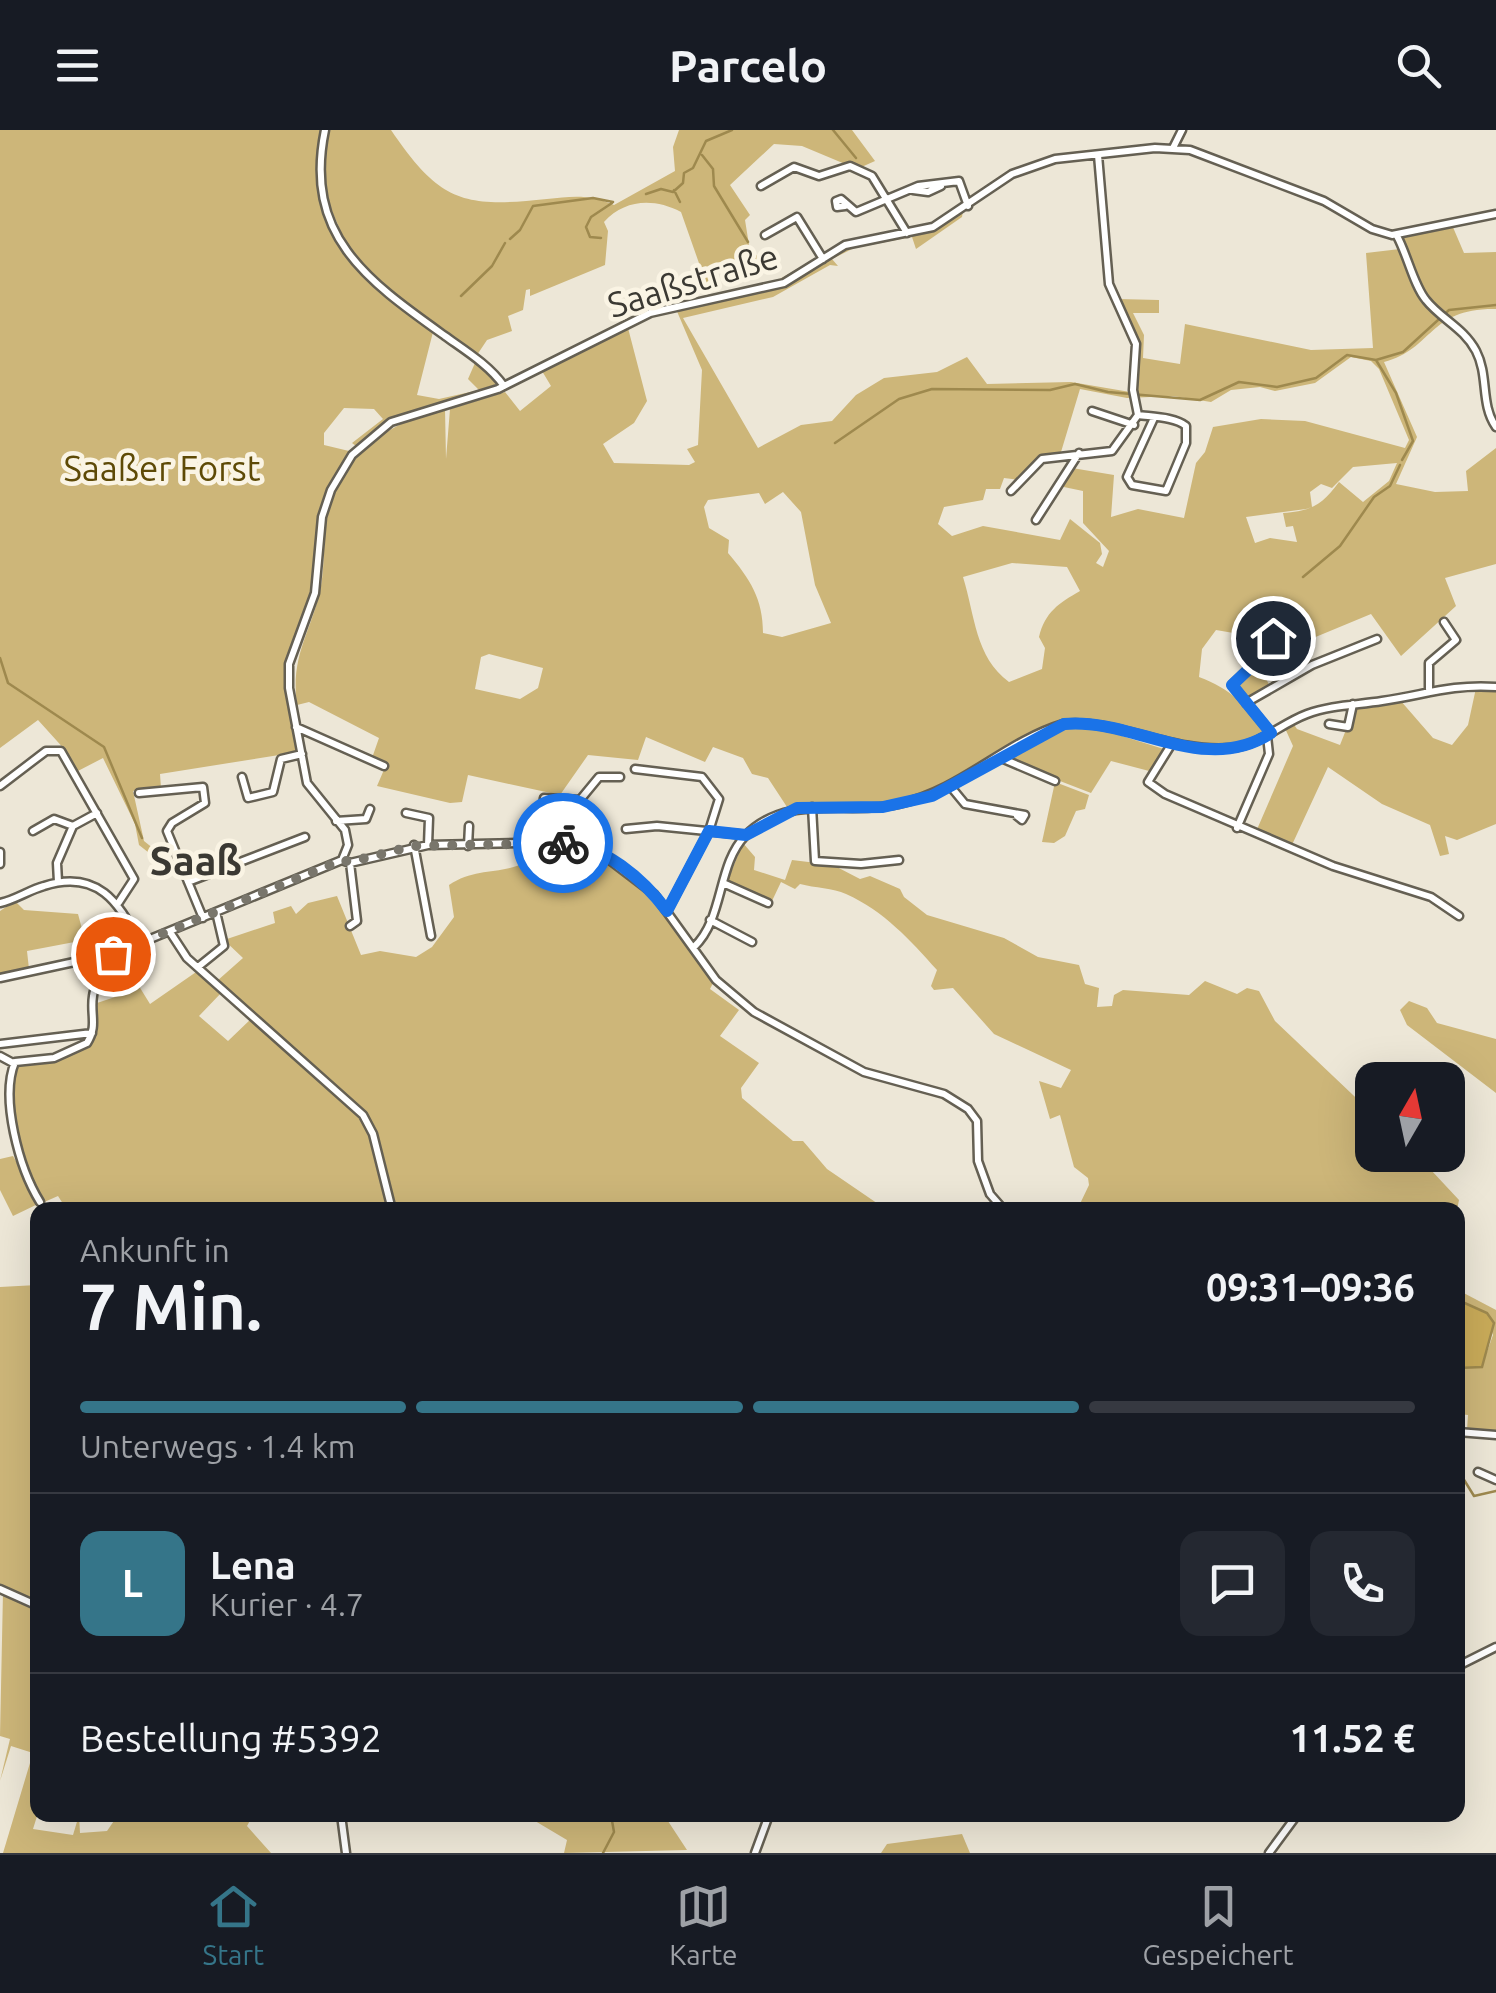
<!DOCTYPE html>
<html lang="de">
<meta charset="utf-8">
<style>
:root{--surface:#171b24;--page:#242831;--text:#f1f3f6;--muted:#9ea1a6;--line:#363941;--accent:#357589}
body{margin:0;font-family:Ubuntu,sans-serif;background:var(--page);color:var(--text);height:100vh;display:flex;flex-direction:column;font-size:38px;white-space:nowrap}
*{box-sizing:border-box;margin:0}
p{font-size:32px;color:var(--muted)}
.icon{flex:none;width:55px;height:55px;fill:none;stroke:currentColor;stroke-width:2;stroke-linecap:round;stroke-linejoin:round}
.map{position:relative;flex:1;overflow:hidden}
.details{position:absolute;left:30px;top:1072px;width:1435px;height:620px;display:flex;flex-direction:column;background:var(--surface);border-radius:20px;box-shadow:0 10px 40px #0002}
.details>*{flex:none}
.needle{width:65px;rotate:9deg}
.tools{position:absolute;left:1355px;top:932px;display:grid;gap:20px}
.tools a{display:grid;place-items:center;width:110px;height:110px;border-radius:20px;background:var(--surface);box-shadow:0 10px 40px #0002;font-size:50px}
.pin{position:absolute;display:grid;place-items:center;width:85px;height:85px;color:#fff;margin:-42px;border:5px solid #fff;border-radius:50%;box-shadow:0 2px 10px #0007}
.courier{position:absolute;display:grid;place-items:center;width:100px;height:100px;margin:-50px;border:8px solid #1a73e8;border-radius:50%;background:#fff;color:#222;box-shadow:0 2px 12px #0007}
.headline em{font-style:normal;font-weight:700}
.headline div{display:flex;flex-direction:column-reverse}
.headline{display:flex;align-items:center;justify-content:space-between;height:170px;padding:0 50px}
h1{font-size:65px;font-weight:700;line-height:75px}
.bar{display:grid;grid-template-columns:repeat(4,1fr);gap:15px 10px;align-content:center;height:120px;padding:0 50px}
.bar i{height:12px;border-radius:8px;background:var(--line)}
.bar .current{background:var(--accent)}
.bar p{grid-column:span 4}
.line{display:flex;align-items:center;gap:25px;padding:0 50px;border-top:2px solid var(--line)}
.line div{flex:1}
.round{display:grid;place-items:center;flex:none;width:105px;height:105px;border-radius:20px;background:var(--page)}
header{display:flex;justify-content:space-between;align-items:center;height:130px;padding:0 50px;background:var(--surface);font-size:45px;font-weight:700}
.tabs{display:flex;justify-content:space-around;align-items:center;height:140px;border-top:2px solid var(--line);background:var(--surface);font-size:28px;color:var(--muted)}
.tabs a{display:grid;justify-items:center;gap:5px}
.tabs .current{color:var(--accent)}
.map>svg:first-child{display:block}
.green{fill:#cdb679;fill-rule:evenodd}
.water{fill:#c9ab59;stroke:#9e894e;stroke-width:2.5}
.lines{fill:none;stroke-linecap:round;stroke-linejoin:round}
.stream{stroke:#9e894e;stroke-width:2.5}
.minor-casing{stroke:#656053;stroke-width:11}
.minor{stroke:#fff;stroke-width:6}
.done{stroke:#79766c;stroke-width:10;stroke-dasharray:0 18}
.route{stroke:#1a73e8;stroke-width:12}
.labels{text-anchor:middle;stroke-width:9;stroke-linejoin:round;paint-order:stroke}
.street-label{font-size:35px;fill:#3b3933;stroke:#faf4e4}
.park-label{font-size:35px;fill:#5e4a06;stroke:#faf4e4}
.quarter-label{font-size:40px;font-weight:bold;fill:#3b3933;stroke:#faf4e4}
</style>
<header><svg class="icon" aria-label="menu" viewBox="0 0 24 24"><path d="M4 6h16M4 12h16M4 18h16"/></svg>Parcelo<svg class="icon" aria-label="search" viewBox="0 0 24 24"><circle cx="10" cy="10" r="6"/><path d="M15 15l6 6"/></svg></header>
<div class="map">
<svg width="1496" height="1723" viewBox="0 0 1496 1723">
<rect width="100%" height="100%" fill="#ede7d7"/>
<path class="green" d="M0 0H322C296 128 399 175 488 239L497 254 391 288 356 316 352 313 383 289 374 279 344 278 324 303V315L349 321 325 364 311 461 287 530 286 554 298 622 160 644 161 658 133 661 144 711 159 723 158 730 139 715 135 694 103 628 76 642 66 621 38 590 0 618ZM433 202 475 233 468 249 479 260 439 269 417 265Z
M328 0H391C440 72 463 78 547 69 572 66 591 64 614 75L675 41 673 17 679 0H852L875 31 857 39 802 16 774 14 730 55 750 85 745 90 749 115 760 130 724 136 706 153 681 82C654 68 625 69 604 92L608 101 605 135 530 166V159L526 160 523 180 508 186 512 201 487 210 477 225 369 145 353 129 321 56Z
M964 75 962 87 916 119 912 107 854 118 832 129 838 136 830 135 773 167 683 188 758 318 801 295 832 291 856 265 884 248 937 242 967 227 987 254 1071 252 1130 262 1133 213 1118 169 1159 170V183H1133L1144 205 1143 228 1180 234 1185 194 1311 220 1373 218 1366 123 1400 119 1398 109 1452 95 1464 123 1496 122V179C1428 178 1434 219 1384 232L1417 307 1396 354 1435 362 1468 361 1466 341 1496 318V434L1445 448 1456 476 1401 526 1371 484 1277 523 1260 538 1271 558 1247 570 1233 557 1272 516 1280 479 1262 476 1251 506 1216 500 1202 519 1199 547C1231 559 1247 576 1267 603L1236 616H1196L1071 591 939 660 886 674 787 677 768 648 752 644 743 628 713 617 705 632 646 607 638 630 588 625 560 665 468 645 462 672 450 673 377 656 386 635 372 628 379 608 309 572 297 575C290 524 312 502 321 456 325 433 323 410 327 387 339 327 388 291 445 279L446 329 450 279 505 262 520 281 551 256 542 241 628 198 647 271 634 293 603 314 614 333 689 335 695 332 687 319 698 315 702 240 673 172 771 154 848 110 938 91ZM1351 227 1371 231 1379 239 1409 310 1405 318 1305 291 1261 289 1213 297 1205 322 1196 333 1184 388 1138 379 1111 387 1114 345 1072 338 1059 356 1083 361V393L1109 421 1103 437 1096 433 1102 424 1100 413 1070 389 1060 410 983 396 952 406 938 394 944 377 983 370 986 359H1000L1004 348 1019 350 1046 326 1061 322 1080 259 1127 268 1173 266 1211 272 1231 260 1260 257 1275 261 1315 253ZM1397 333 1389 351 1363 372 1339 352C1322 375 1312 381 1283 383L1286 397 1293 396 1297 412 1270 408 1255 413 1246 387 1306 379 1312 377 1310 362 1321 354 1332 358 1353 337ZM783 362 801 382 815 455 831 493 782 507 763 503C763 469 750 449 728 423L729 410 709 398 704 377 708 370 759 363 765 374ZM1012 433 1067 437 1080 461C1059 473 1045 482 1039 507L1045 518 1042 539 1009 552C975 527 975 485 963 447ZM489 524 543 538 538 558 520 569 475 559 481 527Z
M1476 558 1496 559V694L1457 710 1445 706 1449 724 1440 726 1430 695 1382 674 1328 637 1291 717 1255 704 1293 616 1284 596 1292 592 1297 599 1340 615 1355 577 1400 570 1433 608 1452 615 1468 595Z
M1060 596 1093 597 1167 620 1153 642 1111 631 1091 663 1006 630Z
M1055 652 1089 665 1085 679 1076 681 1065 706 1054 713 1042 712Z
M743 713 755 727 754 740 785 750 792 730 833 735 860 749 870 746 900 759 904 767 927 785 1004 808 1038 827 1079 835 1085 854 1099 858 1097 877 1112 876 1114 865 1123 860 1189 865 1205 851 1237 864 1247 858 1259 861 1275 891 1372 983V1025H1417L1459 1070 1457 1080H1077L1089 1055 1088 1048 1074 1037 1060 985 1050 989 1039 951 1061 958 1071 940 994 904 953 858 934 860 931 856 937 840C910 810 884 781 846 764 833 758 815 758 800 754L795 759 781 752 772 771 727 752Z
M557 715 598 723 653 767 714 851 710 859 739 880 720 906 759 933 741 958 742 968 793 1011H803L827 1039 887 1080H67L58 1066 42 1073C24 1044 0 957 19 932 62 927 100 929 94 874L121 865 119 855 134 848 150 874 199 840 223 861 199 886 228 911 253 887 217 851 243 828 224 810 275 793 273 782 291 776 296 784 308 773 337 766 361 825 380 821 416 827 432 817 454 787 449 755C477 736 503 746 530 730L533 717Z
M15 771 24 780 78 784 85 810 27 821 29 839 0 845V781Z
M1409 871 1427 878 1437 893 1496 909V963L1407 895 1400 880Z
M13 1026 40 1073 13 1086 0 1060V1029Z
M37 1155V1475L0 1458V1157Z
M1458 1160 1496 1180V1302L1467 1300 1468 1285 1458 1284V1238L1482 1236 1493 1205 1487 1183 1458 1170Z
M3 1462 37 1478 38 1683 33 1699 73 1705 79 1685 80 1703 107 1701 118 1685H253L247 1696 271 1723H3L33 1623 11 1616 0 1651 10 1609 0 1606Z
M525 1685H664L687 1720 564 1723 567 1710Z
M962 1704 970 1723H881L887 1714Z"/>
<path class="water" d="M1458 1170 1487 1183 1494 1193 1482 1237 1458 1238Z"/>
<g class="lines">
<path class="stream" d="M833 0 856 28
M702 25 713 39 714 56 748 112
M674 60 680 72
M646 64 661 59 673 62 683 53 684 43 693 38 706 11 732 0
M601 108 590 107 586 97 591 87 612 73
M510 109 520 100 533 76 593 68 613 72
M461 166 492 136 505 113
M1376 230 1396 263 1413 311 1402 330
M835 313 899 269 932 259 1050 260 1075 254 1108 262 1200 270 1239 252 1277 257 1316 248 1347 225 1376 230 1403 222 1449 180 1496 175
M1303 447 1340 416 1374 367 1390 356 1400 335
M0 528 8 553 104 617 142 708
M1458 1340 1474 1366 1496 1361
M603 1723 614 1702 611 1685"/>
<defs>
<path id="minor" d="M325 0C303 106 368 151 445 206 466 221 489 235 504 256
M1173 18 1182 0
M761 56 794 37 819 46 850 36 872 46 907 103
M913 60 928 62 941 56
M845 76 837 77 836 71 841 69 856 82 918 56 959 51 968 76
M765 105 797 87 823 129
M1397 106C1407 124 1414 156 1426 170 1441 189 1464 198 1476 221 1489 246 1480 274 1496 297
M1092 281 1134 295
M1138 285C1153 287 1175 287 1186 296V313L1166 361 1132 355 1127 347 1154 288
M1011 361 1042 329 1112 321 1138 285 1133 260 1136 214 1109 154 1098 25
M1036 390 1079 323
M1429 559V533L1456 510 1444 492
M1246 573 1312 535 1377 509
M1329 594 1348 597 1353 574
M296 597 384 636
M1271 603 1232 555 1270 518 1276 480
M1171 615 1148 652 1165 664 1333 736 1431 767 1459 786
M1001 628 1055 651
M635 639 702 647 719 669 709 701 667 781
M242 647 248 668 273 662 281 629 302 624
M0 656 46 621H61L134 749 119 772
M951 657 965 674 1025 685 1022 690 1017 686
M139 663 203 657 205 673 172 693 167 701 203 788
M812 677 815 731 861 734 899 730
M406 683 429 688 428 715
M336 691 366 689 370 679
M73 696 97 683
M1237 698 1269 624 1267 606
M626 699 657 696 746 705
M33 701 54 689 73 696 57 733 58 752
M537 714 544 668 580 670 599 647H620
M414 715 431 806
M468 716 469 696
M0 722V734
M342 730 348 715 345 700 307 653 289 558V534L315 463 322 387 331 360 352 325 391 292 498 259 650 183 784 153 845 115 933 97 1012 44 1055 29 1155 18 1190 20 1324 71 1372 99 1392 105 1496 84
M342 730 350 733 428 715 561 712 595 719 654 764 716 850 754 882 864 942 944 964 968 979 977 991 978 1031 990 1064 1004 1080
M350 733 357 791 350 796
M188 752 305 707
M723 753 768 773
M0 773C15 770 29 760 44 756 97 739 120 772 140 814
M710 790 752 812
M170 802 187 828 363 985 373 1004 392 1080
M694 817C724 789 717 735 745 706 788 662 847 686 899 674 962 660 1004 612 1063 594 1115 588 1172 623 1230 618 1259 616 1280 594 1307 584 1331 575 1357 575 1382 571 1425 565 1449 554 1496 557
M198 837 224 816 216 782
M0 848 116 823 342 730
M0 914 92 903
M0 926 13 933
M40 1072C19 1038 0 968 15 932L54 928 87 913C98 896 90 884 93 866 95 850 106 845 101 828
M1458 1302 1496 1305
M1478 1342 1496 1350
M0 1459 38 1476
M1458 1536 1496 1517
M341 1685 346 1723
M755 1723 769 1685
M1269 1723 1297 1685"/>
</defs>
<use href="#minor" class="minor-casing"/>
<use href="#minor" class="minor"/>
</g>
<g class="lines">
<path class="done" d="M113 824 342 730 350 732 414 716 563 713"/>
<path class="route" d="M563 713C603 714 644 750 667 781L709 701 746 705 797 678 883 677 932 666 1064 594C1133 587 1204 647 1271 603L1232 555 1267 522 1273 508"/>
</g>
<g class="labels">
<g class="street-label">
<text transform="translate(693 151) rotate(-17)" y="12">Saaßstraße</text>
</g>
<g class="park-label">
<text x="162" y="351">Saaßer Forst</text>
</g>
<g class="quarter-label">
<text x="196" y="745">Saaß</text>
</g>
</g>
</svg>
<div class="tools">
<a><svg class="needle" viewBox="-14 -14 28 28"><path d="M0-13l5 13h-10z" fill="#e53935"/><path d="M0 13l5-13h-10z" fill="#9ea1a6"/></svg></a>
</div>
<div class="pin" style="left:113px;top:824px;background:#ea580c"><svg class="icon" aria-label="bag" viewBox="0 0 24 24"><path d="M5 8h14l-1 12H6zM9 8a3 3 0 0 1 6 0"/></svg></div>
<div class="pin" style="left:1273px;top:508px;background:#1f2937"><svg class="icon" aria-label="home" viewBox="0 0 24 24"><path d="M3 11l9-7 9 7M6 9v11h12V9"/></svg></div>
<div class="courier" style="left:563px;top:713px"><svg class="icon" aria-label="bike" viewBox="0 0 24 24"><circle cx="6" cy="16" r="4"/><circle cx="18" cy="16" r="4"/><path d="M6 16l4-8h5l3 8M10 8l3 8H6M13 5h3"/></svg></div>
<section class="details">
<div class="headline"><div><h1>7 Min.</h1><p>Ankunft in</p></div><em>09:31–09:36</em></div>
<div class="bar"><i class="current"></i><i class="current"></i><i class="current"></i><i></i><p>Unterwegs · 1.4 km</p></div>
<div class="line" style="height:180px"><b class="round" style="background:var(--accent);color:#fff">L</b><div><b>Lena</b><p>Kurier · 4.7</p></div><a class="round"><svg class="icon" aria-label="chat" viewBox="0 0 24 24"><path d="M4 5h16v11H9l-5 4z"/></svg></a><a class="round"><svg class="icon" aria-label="phone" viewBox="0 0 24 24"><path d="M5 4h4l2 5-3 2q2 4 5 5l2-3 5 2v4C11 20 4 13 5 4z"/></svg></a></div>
<div class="line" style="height:130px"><div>Bestellung #5392</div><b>11.52 €</b></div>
</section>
</div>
<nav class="tabs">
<a class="current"><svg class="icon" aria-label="home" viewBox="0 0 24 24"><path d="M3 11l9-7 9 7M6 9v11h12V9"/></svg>Start</a>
<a><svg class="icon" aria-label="map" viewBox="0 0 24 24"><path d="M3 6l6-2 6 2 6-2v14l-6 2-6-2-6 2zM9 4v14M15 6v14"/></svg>Karte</a>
<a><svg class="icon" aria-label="saved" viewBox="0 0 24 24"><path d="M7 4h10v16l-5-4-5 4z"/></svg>Gespeichert</a>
</nav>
